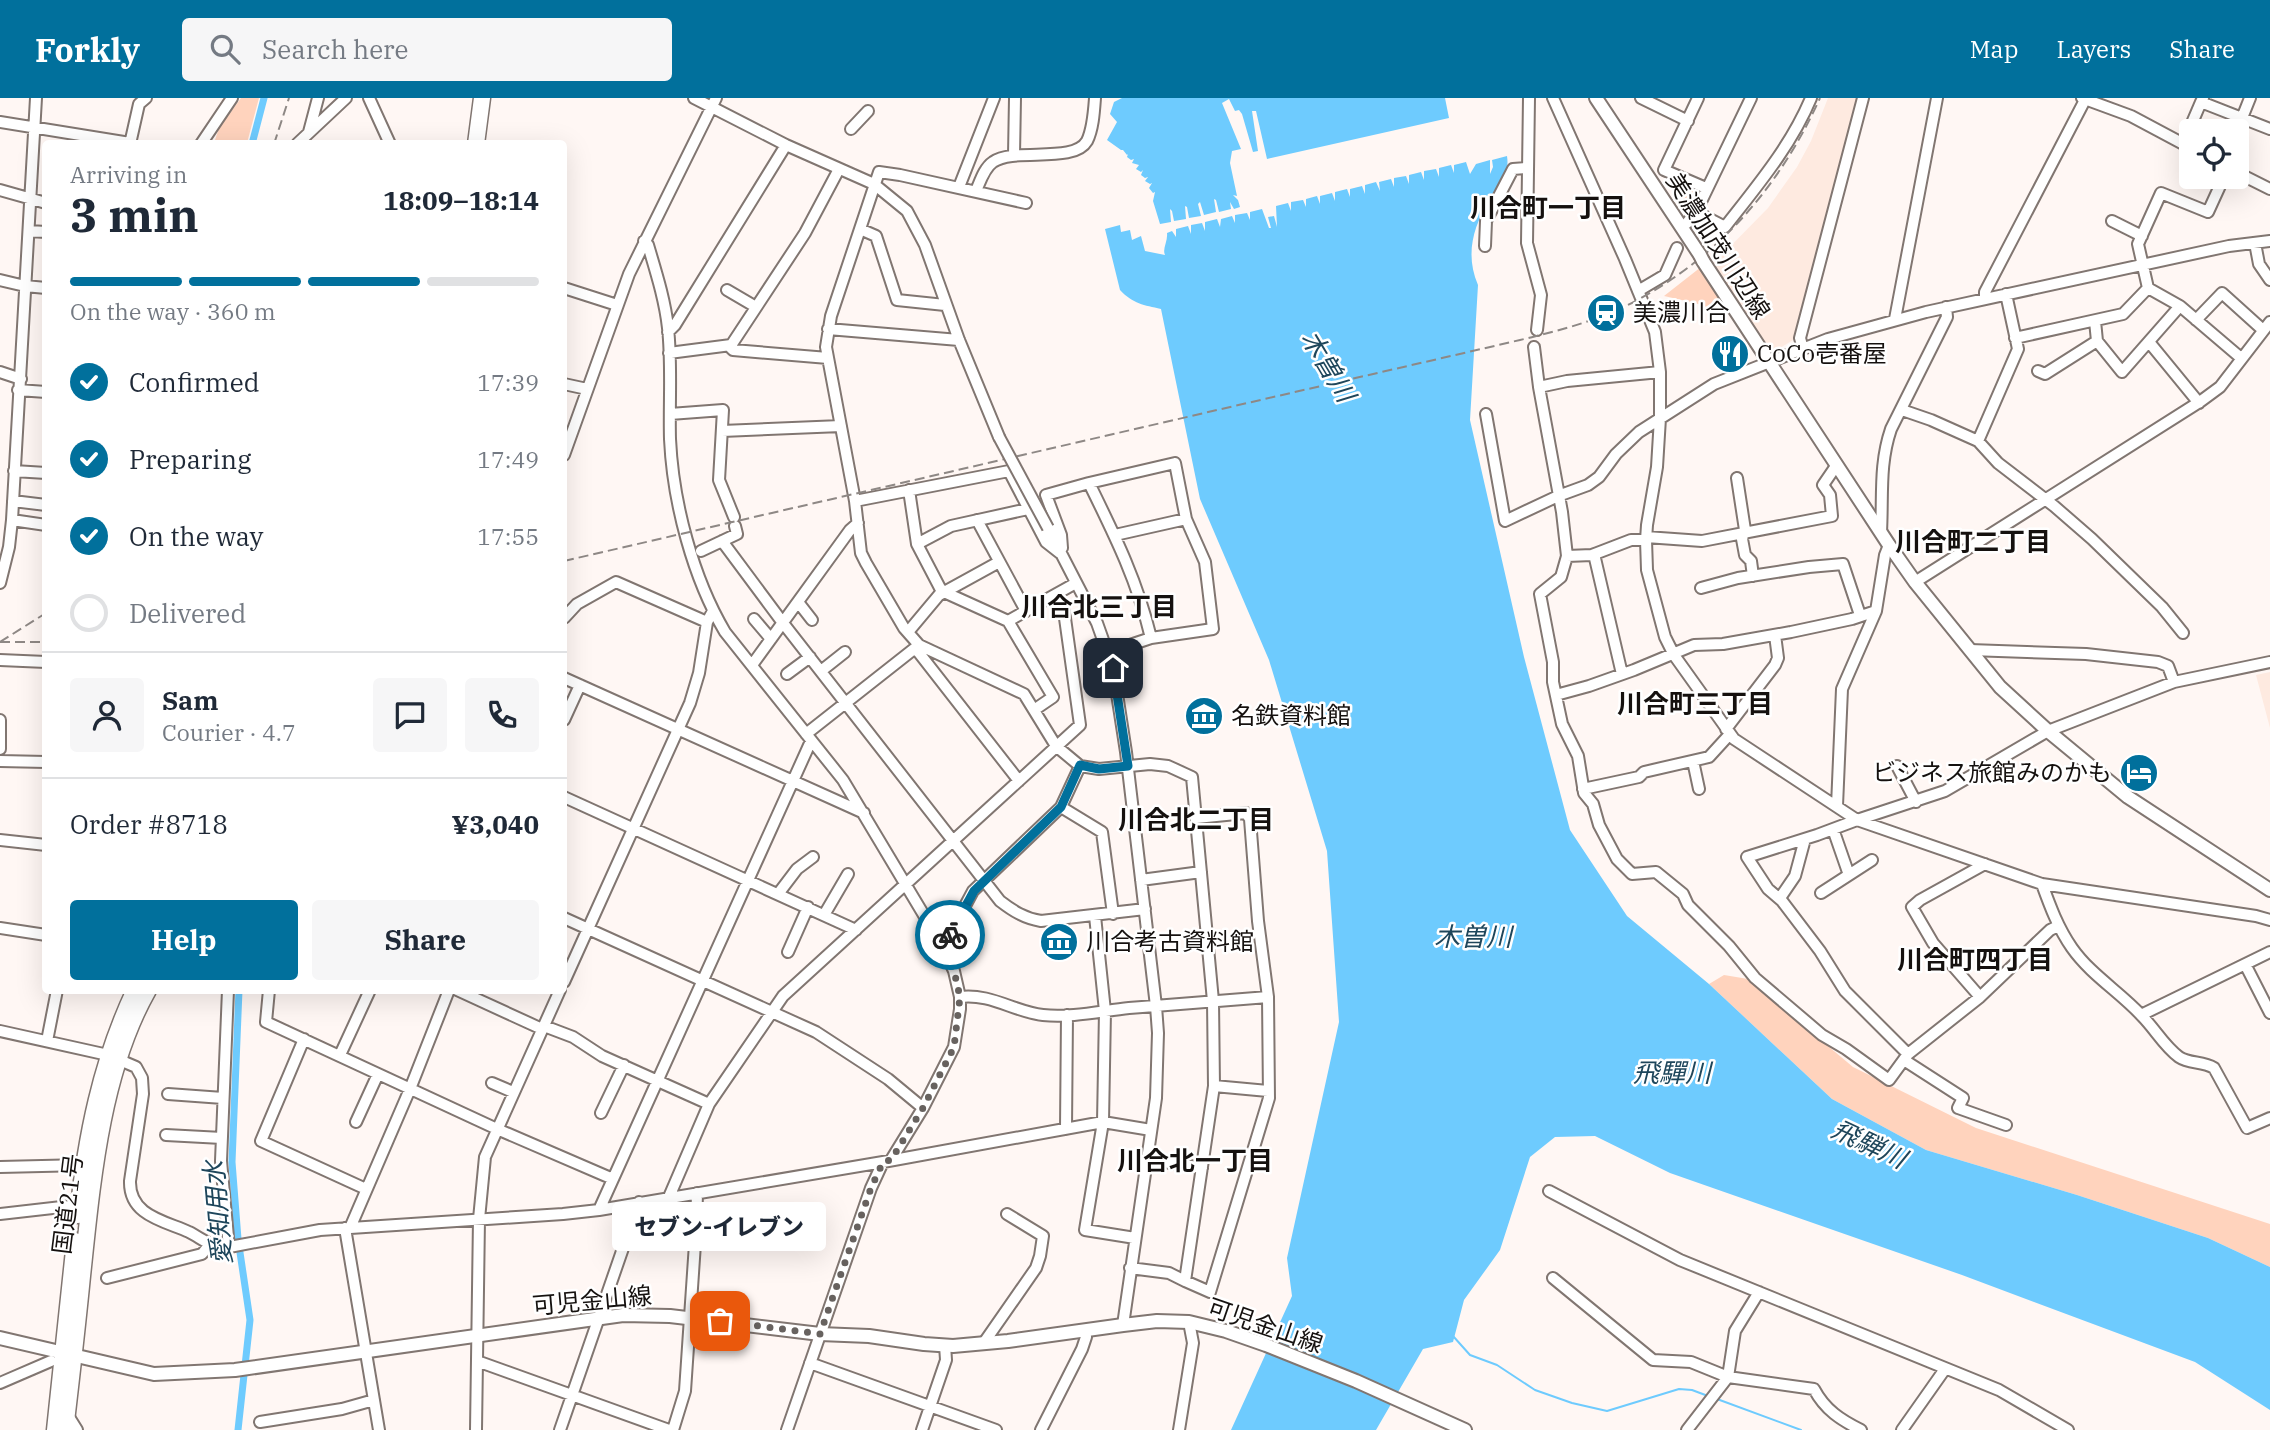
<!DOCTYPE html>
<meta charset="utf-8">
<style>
:root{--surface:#fff;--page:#f6f6f7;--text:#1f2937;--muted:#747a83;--line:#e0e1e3;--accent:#01709c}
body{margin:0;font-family:"IBM Plex Serif","Noto Sans JP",serif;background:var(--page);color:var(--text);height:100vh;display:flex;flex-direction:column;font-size:26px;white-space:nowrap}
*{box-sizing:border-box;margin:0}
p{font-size:23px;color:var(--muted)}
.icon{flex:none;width:38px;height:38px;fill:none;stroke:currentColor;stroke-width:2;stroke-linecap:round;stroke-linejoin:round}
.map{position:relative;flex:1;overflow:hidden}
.drawer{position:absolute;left:42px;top:42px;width:525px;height:854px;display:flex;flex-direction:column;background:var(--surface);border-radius:7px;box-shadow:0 7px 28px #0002}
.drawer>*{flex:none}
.buttons{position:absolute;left:2179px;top:21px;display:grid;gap:14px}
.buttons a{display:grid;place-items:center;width:70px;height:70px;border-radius:7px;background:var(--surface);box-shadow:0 7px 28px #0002;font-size:35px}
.pin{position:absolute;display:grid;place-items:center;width:60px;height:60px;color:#fff;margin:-30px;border-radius:14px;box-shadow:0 4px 10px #0006}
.courier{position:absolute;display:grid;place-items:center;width:70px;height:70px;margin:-35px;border:5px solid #01709c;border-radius:50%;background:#fff;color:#222;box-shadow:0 2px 9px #0007}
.bubble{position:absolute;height:49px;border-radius:7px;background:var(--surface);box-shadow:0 7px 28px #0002;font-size:23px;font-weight:800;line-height:49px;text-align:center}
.head em{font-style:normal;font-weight:800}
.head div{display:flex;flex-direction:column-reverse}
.head{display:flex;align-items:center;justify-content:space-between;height:119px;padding:0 28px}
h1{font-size:46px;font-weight:800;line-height:52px}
.bar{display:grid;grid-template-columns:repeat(4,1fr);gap:10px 7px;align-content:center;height:84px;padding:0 28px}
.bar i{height:9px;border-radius:5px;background:var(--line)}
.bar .selected{background:var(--accent)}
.bar p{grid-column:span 4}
.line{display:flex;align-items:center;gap:18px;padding:0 28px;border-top:2px solid var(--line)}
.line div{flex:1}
.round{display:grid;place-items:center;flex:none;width:74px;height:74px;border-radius:7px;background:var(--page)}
ol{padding:0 28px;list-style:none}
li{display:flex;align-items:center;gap:21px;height:77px}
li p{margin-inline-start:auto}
li .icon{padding:7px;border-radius:50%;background:var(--accent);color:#fff;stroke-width:4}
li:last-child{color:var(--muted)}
li i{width:38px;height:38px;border:4px solid var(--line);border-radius:50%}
.button{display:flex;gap:14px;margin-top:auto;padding:14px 28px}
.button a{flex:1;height:80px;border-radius:7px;background:var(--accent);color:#fff;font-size:28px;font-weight:800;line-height:80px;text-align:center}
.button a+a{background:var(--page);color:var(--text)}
header{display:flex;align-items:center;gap:42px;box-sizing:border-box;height:98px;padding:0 35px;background:var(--accent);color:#fff}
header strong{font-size:33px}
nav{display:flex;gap:38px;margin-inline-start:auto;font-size:24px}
.search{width:490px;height:63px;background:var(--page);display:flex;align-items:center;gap:18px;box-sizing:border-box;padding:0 24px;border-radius:7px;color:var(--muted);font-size:26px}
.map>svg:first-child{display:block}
.built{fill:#feeae0}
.green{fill:#ffd3bd}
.water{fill:#6ecbfe}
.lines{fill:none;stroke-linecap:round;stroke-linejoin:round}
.stream{stroke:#6ecbfe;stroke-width:2}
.canal{stroke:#6ecbfe;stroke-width:7}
.minor-casing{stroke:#817671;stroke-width:14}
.major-casing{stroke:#817671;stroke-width:16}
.highway-casing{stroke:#817671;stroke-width:19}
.minor{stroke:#fff;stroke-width:10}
.major{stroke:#fff;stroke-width:12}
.highway{stroke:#fff;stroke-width:16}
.rail{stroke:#8e8885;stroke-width:2;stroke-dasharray:10 5;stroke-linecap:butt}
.minor-bridge-casing{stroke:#817671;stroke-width:14;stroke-linecap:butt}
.major-bridge-casing{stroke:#817671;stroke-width:16;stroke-linecap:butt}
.minor-bridge{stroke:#fff;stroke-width:10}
.major-bridge{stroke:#fff;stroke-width:12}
.done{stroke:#67625f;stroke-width:7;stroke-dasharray:0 12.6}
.route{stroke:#01709c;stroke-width:9}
.labels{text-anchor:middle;stroke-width:5;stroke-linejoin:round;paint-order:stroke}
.street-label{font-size:24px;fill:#15110f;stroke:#fff}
.poi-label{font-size:24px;fill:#15110f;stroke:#fff;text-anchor:start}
.neighbourhood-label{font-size:26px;font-weight:bold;fill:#15110f;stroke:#fff}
.water-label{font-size:26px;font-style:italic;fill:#1e465b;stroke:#fff}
</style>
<header>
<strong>Forkly</strong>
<div class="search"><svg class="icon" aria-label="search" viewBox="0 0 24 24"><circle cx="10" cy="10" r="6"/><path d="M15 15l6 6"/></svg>Search here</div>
<nav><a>Map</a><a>Layers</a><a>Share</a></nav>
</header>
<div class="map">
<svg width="2270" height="1332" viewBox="0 0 2270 1332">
<rect width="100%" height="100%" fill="#fff7f4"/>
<path class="built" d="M1828 0H1859L1798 239 1780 250 1769 252 1713 166 1768 110 1797 69 1811 43Z
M2270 574V630L2256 577Z"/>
<path class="green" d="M241 0H259L247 45H214L219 30Z
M1664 75 1701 93 1689 118Z
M1701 169 1729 210 1724 215 1695 205 1664 198Z
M1724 877 1748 881 1853 969 1976 1030 2270 1126V1169L2208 1140 2077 1097 1926 1052 1832 1001 1709 886Z"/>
<path class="water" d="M1122 0H1445L1449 20 1267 61 1256 13H1252L1258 53 1253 54 1242 16 1239 12 1235 13 1229 1 1222 5 1241 51 1232 53 1230 65 1237 98 1233 97 1238 102 1240 109 1234 111 1230 104 1231 111 1219 114 1216 102 1214 101 1216 114 1204 117 1200 104 1198 106 1201 118 1189 120 1187 109 1185 108 1186 121 1174 123 1172 113 1170 111 1171 124 1160 126 1153 103 1155 94 1153 95 1149 90 1152 85 1150 86 1145 83 1148 79 1145 80 1141 77 1143 72 1141 74 1136 71 1139 67 1132 65 1134 61 1131 62 1127 59 1128 56 1127 57 1123 52H1121L1107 42 1117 24 1110 16 1114 4Z
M1507 58C1510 78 1499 87 1489 103 1473 129 1465 157 1478 187L1470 322 1524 559 1570 732 1627 818 1709 886 1832 1001 1926 1052 2077 1097 2208 1140 2270 1169V1312L2195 1264 1962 1177 1670 1075 1595 1038 1555 1039 1530 1059 1500 1152 1464 1202 1453 1244 1423 1251 1376 1332H1231L1292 1198 1287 1160 1339 924 1327 753 1269 562 1200 401 1161 211C1144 207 1133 206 1120 192L1105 131 1120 127 1121 134 1130 132 1132 142 1141 138 1145 153 1165 157C1162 151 1168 143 1167 135L1172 133 1176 139V131L1188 128 1191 136V127L1202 125 1205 133V124L1217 121 1220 129 1221 121 1232 118 1235 125V117L1247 115 1250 122V114L1262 111 1269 130H1271L1268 119 1274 118 1277 129 1276 108 1288 105 1291 113V104L1303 102 1306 109V101L1317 98 1320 106V98L1332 95 1335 103V94L1347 91 1350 99V91L1362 88 1365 96V87L1376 84 1380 93 1379 84 1391 81 1394 89V80L1406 78 1409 86V77L1421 74 1424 82V73L1436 71 1439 79V70L1451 67 1454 75V67L1466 64 1470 76 1476 66 1490 62V76L1493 69 1492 62Z"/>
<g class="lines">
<path class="stream" d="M1453 1238 1470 1257 1497 1267 1535 1292 1572 1305 1607 1313 1679 1291 1692 1292 1708 1298
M1717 1301 1801 1332"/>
<path class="canal" d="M252 46 264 0
M238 1332 250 1222 238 1141 232 1064 239 892"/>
<defs>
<path id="minor" d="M369 0 390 46
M694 0 786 47 874 86 907 113 925 147 959 242 999 339
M1529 0 1527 145 1541 197 1537 232
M1553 0 1625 161 1655 234 1660 274V320L1657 369 1647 427 1646 442 1647 472 1665 539 1674 557 1734 641 1857 722 2042 786 2256 818 2270 822
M1641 0 1688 23
M1698 0 1664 72 1706 90
M2082 0 2131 18 2191 50
M2203 0 2201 4 2270 31
M2242 20 2250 0
M0 24 130 45
M851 31 868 13
M309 34 318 0
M130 46 139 6 146 0
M201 46 232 0
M297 46 346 0
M2183 46 2201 4
M1014 57 1015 0
M2236 74 2270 91
M959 89 994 0
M0 92 46 105
M976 93C980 84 984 70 993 64 1014 49 1074 66 1087 43 1093 31 1094 14 1095 0
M1696 114 1725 129C1757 88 1791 48 1811 0
M2112 123 2142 138
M1687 125 1696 114 1751 0
M860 131 876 138 897 202 945 207
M29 133 46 134
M644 143 648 147C656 174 665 202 668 230 672 267 669 304 670 341 673 405 693 480 725 534L843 682 943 849 954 873 960 899V911L954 949 923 1010 891 1062
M2255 145 2259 166 2270 182
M1485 148 1486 123 1513 71 1527 70
M0 182 25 188 46 190
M564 190 617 207
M2148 190 2180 208
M727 192 756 209
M1638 193 1665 177 1677 150
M1985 201V194L2086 0
M1895 221 1937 0
M2196 222 2222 195 2263 232
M2095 223 2097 243 2122 274 2180 208 2241 260
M828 231 959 242
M668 234 675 227 786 47
M2015 240 2123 216 2148 190 2138 146 2161 95 2208 114 2224 79
M2149 244 2199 305
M1534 249 1539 289 1562 414 1567 458 1592 457 1631 442H1646
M1803 251 1800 240 1863 0
M669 255 731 247
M828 260 733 252 730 249 805 135 839 71
M2038 273 2045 276 2097 243
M0 274 21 281
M564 286 587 291
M1539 289 1567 283 1660 274
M18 292 46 294
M1902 312 1931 322 1978 343 1998 365 2054 408 2092 441 2162 509 2183 535
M670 316 723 312 719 382 734 419
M1486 316 1505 423 1558 398 1588 387 1599 379 1616 356 1639 334 1714 286 1828 241 1926 214 2229 148 2270 143
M722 333 841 328
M1978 343 2018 251 2006 196
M564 357 629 176 716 0
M14 373 46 375
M1737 380 1745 432 1742 441 1745 457 1751 463 1753 478
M909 392 917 446 940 490 944 494 1008 523 1076 485
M13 403 46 407
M855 403 1009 373 1046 444 1060 455
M12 422 46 427
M977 422 1026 513
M1048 430 1097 525 1113 570 1126 654 1156 908 1158 935 1156 1000 1123 1227
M1881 434C1883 398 1879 366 1891 331L1947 219 1946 209
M1115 437 1186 421
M1646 439 1702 443 1832 418 1830 397 1823 387 1836 368
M722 443 783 525 1000 803C1013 813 1024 820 1041 823L1145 811
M917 446 951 428 1028 411
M1062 450 1061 437 1046 397 1089 385
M701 453 737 436 735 428
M1594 456 1622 576
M1567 458 1561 479 1540 496 1553 564V584L1562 626 1578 658 1584 695 1593 706 1599 727 1617 761 1632 776 1656 774 1683 796 1688 807 1729 848 1755 880 1822 937 1846 951 1889 982 1908 956 1980 899 2050 832 2058 828
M1915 484 2201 303 2220 289 2270 224
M0 485 9 449 12 422 36 0
M1701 490 1738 480 1809 469 1843 466 1860 517
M798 504 812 522
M564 520 577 506 616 484 707 524
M754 521 771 541
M1008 523 1053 599 1034 612
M908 534 939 497 999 464
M916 551 1019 683
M1970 552 2086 556 2158 564 2168 568 2174 584
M1109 554 1151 540 1213 531 1205 464 1186 421 1175 365 1089 385C1115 438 1137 482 1151 540
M0 562 46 564
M752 567 850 432 858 425
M821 573 845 554
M787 576 810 559
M564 580 864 715
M1556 597 1589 588 1634 572 1694 547 1723 546 1791 534 1852 521 1876 513
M0 622V651
M564 622 580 587
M1726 631 1775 567 1778 560 1775 537
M806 636 919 547
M0 663 46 664
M1693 663 1699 691
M1897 668 1916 704
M1583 691 1639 679 1644 674 1709 659 1730 636
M564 699 856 832
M1837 708 1842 591 1876 513 1885 457 1889 447
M1061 709 1102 734 1113 816
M1196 720 1246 715 1250 721 1258 823 1268 899
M1833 731 1849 777
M0 742 46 747
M1141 782 1201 774
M2042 786C2050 808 2058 830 2072 850 2091 877 2120 894 2142 918 2155 931 2164 948 2179 959 2189 966 2203 963 2214 970L2247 1030 2270 1020
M1821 795 1872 762
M778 796 797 771 813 759
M1780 800 1795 778 1805 741
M824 817 848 776
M1095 818 1105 913 1103 1024 1085 1132 1135 1140
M564 820 816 934 888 981 923 1010
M0 830 46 837
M943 849 973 793 1061 709 1080 668
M788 854 808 809
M2246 868 2270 915
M564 884 690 605 699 575 707 524 713 513
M228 892 221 1063 229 1150
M269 892 266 924 497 1031 613 1081
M457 892 542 931
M960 899C990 895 1015 914 1043 917 1071 920 1101 913 1129 910 1175 906 1221 903 1268 899L1269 1000 1210 1194 1185 1183 1214 988 1213 903 1192 679 1168 668 1150 666 1099 671 1080 668 1056 648 1024 596 919 547 904 530 866 465 861 455 855 403 826 249 831 218 879 74 900 77 1026 105
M1980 899 1933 845 1912 809 1920 802 1985 766
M2141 917 2270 854
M544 928 573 939 602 958 709 1006
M0 933 108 957 136 969 142 980 143 996 130 1083C129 1118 165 1123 189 1134 201 1140 211 1149 224 1150L320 1132 563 1116 599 1112 883 1064 1103 1024 1151 1032
M304 941 261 1043 366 1091
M47 943 57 892
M1908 956 1845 893 1820 853 1782 803 1768 791 1747 759 1817 737 1857 722 1945 693 2048 633 2174 584 2270 564
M340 957 370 892
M1904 962 1963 1000 1958 1010 2006 1027
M492 985 513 994
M1214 988 1268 993
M168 996 223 1000
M601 1015 624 967
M356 1024 378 976
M1066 1031 1067 917
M166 1037 222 1040
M1147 1061 1202 1070
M0 1069 84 1067
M1549 1093 1680 1162 1999 1292 2068 1332
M669 1099 709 1006 783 898 1080 627 1063 506 1057 496
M599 1112 811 643
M0 1116 79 1107
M345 1130 379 1332
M350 1130 410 991 449 892
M1130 1170 1169 1175 1185 1183
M107 1180 202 1156 210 1146
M1553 1180 1653 1262 1691 1264 1728 1279 1814 1291C1825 1312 1841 1322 1861 1332
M983 1246 1036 1170 1040 1158 1043 1138 1007 1116
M477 1263 669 1332
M810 1265 996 1332
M0 1285 51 1263
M67 1316 77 1332
M260 1324 342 1311 374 1302
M476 1332 479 1121 485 1059 560 892
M560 1332 639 1104
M673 1332 685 1293 696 1131 697 1095
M787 1332 871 1090 883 1064
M922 1332 946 1262 945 1247
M1041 1332 1082 1251 1086 1239 1085 1232
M1179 1332 1193 1245 1189 1224
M1687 1332 1728 1279 1735 1233 1759 1194
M1902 1332 1945 1271"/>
<path id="major" d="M1596 0 1700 157
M1703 163 1889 447 1915 484 2000 589 2048 633 2128 699 2270 792
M0 1240 154 1276 235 1272 623 1217 670 1218 820 1236 869 1238 924 1246 953 1248 1008 1243 1123 1227 1157 1223 1189 1224 1226 1233 1266 1247 1356 1283 1465 1332"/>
<path id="highway" d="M476 46 482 0
M78 1117C86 1039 101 964 135 892
M55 1332 75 1143
M65 1332C71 1281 77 1229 82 1178 92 1084 101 975 148 892"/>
</defs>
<use href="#minor" class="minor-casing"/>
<use href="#major" class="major-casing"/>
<use href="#highway" class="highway-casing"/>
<use href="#minor" class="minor"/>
<use href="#major" class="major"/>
<use href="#highway" class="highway"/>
<path class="rail" d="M274 46 289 0
M564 463 1520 242C1562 232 1604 221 1641 200 1723 155 1782 84 1820 0
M0 544 46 515
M0 544H46"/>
<defs>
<path id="minor-bridge" d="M999 339 1048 430"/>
<path id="major-bridge" d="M1700 157 1703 163"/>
</defs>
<use href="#minor-bridge" class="minor-bridge-casing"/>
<use href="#major-bridge" class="major-bridge-casing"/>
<use href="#minor-bridge" class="minor-bridge"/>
<use href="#major-bridge" class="major-bridge"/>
</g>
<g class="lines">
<path class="done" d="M720 1223 820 1236 871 1090 883 1064 891 1062 923 1010 954 949 960 899 954 873 943 849 950 837"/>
<path class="route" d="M950 837 974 793 1061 709 1080 667 1099 671 1128 668 1113 570"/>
</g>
<defs>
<symbol id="station-disc" viewBox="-11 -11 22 22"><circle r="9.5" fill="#01709c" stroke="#fff"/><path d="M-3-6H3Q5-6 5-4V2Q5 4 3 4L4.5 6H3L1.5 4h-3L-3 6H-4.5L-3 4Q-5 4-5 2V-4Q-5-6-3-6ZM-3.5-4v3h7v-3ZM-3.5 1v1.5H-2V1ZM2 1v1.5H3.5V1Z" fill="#fff"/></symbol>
<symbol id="restaurant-disc" viewBox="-11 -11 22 22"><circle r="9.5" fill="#01709c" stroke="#fff"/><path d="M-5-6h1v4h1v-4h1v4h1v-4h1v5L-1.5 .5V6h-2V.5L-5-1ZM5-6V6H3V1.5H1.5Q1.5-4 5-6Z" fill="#fff"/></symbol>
<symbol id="museum-disc" viewBox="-11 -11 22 22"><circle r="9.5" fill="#01709c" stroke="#fff"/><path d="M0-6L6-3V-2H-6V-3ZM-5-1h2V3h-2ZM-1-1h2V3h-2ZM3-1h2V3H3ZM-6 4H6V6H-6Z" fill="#fff"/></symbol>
<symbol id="hotel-disc" viewBox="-11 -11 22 22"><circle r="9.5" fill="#01709c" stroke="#fff"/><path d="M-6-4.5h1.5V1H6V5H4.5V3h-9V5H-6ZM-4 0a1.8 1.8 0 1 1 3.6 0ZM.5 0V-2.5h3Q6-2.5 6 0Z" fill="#fff"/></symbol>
</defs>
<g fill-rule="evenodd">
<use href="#station-disc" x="1584" y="193" width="44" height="44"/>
<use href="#restaurant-disc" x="1708" y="234" width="44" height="44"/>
<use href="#museum-disc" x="1182" y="596" width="44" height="44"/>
<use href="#hotel-disc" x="2117" y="653" width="44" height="44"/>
<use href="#museum-disc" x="1037" y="822" width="44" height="44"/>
</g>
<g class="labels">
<g class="street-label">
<text transform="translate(1718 148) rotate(57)" y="8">美濃加茂川辺線</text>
<text transform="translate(68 1106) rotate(-83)" y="8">国道21号</text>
<text transform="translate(592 1203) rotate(-5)" y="8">可児金山線</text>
<text transform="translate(1265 1228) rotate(19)" y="8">可児金山線</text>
</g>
<g class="poi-label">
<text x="1633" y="223">美濃川合</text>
<text x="1757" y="264">CoCo壱番屋</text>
<text x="1231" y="626">名鉄資料館</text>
<text x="2112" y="683" text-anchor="end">ビジネス旅館みのかも</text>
<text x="1086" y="852">川合考古資料館</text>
</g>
<g class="neighbourhood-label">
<text x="1548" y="119">川合町一丁目</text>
<text x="1973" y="453">川合町二丁目</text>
<text x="1099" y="518">川合北三丁目</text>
<text x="1695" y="615">川合町三丁目</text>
<text x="1196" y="731">川合北二丁目</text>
<text x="1975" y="871">川合町四丁目</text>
<text x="1195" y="1072">川合北一丁目</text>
</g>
<g class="water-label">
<text transform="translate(1328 268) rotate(59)" y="9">木曽川</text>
<text x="1473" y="848">木曽川</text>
<text x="1672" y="984">飛驒川</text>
<text transform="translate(1869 1046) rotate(25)" y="9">飛騨川</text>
<text transform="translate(218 1115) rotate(-95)" y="9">愛知用水</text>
</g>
</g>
</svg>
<div class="buttons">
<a><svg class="icon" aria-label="locate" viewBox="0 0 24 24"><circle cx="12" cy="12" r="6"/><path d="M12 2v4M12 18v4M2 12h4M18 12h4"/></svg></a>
</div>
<div class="pin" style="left:720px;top:1223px;background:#ea580c"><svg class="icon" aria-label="bag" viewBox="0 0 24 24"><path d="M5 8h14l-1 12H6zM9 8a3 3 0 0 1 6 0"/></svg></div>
<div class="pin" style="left:1113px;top:570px;background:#1f2937"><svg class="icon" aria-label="home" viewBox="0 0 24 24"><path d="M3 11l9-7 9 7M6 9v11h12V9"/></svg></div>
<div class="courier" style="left:950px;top:837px"><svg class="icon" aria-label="bike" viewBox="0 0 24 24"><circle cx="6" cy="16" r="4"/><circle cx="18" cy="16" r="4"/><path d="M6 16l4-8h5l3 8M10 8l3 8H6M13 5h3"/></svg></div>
<div class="bubble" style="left:612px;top:1104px;width:214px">セブン-イレブン</div>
<section class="drawer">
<div class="head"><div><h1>3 min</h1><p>Arriving in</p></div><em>18:09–18:14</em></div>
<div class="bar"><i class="selected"></i><i class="selected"></i><i class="selected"></i><i></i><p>On the way · 360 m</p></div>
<ol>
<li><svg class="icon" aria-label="check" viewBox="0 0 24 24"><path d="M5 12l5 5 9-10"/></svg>Confirmed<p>17:39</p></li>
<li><svg class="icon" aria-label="check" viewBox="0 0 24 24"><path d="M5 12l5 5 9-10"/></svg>Preparing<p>17:49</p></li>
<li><svg class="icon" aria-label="check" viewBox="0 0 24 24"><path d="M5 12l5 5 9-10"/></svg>On the way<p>17:55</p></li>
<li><i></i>Delivered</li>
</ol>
<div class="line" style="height:126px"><a class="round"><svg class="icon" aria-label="person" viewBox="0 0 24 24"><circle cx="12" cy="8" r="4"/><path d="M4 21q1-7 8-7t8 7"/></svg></a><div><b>Sam</b><p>Courier · 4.7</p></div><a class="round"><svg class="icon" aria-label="chat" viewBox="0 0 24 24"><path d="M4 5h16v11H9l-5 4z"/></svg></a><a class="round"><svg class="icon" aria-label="phone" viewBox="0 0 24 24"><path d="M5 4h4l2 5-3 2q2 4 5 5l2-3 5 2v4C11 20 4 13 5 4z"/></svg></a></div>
<div class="line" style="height:91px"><div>Order #8718</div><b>¥3,040</b></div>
<div class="button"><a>Help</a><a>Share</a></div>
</section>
</div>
